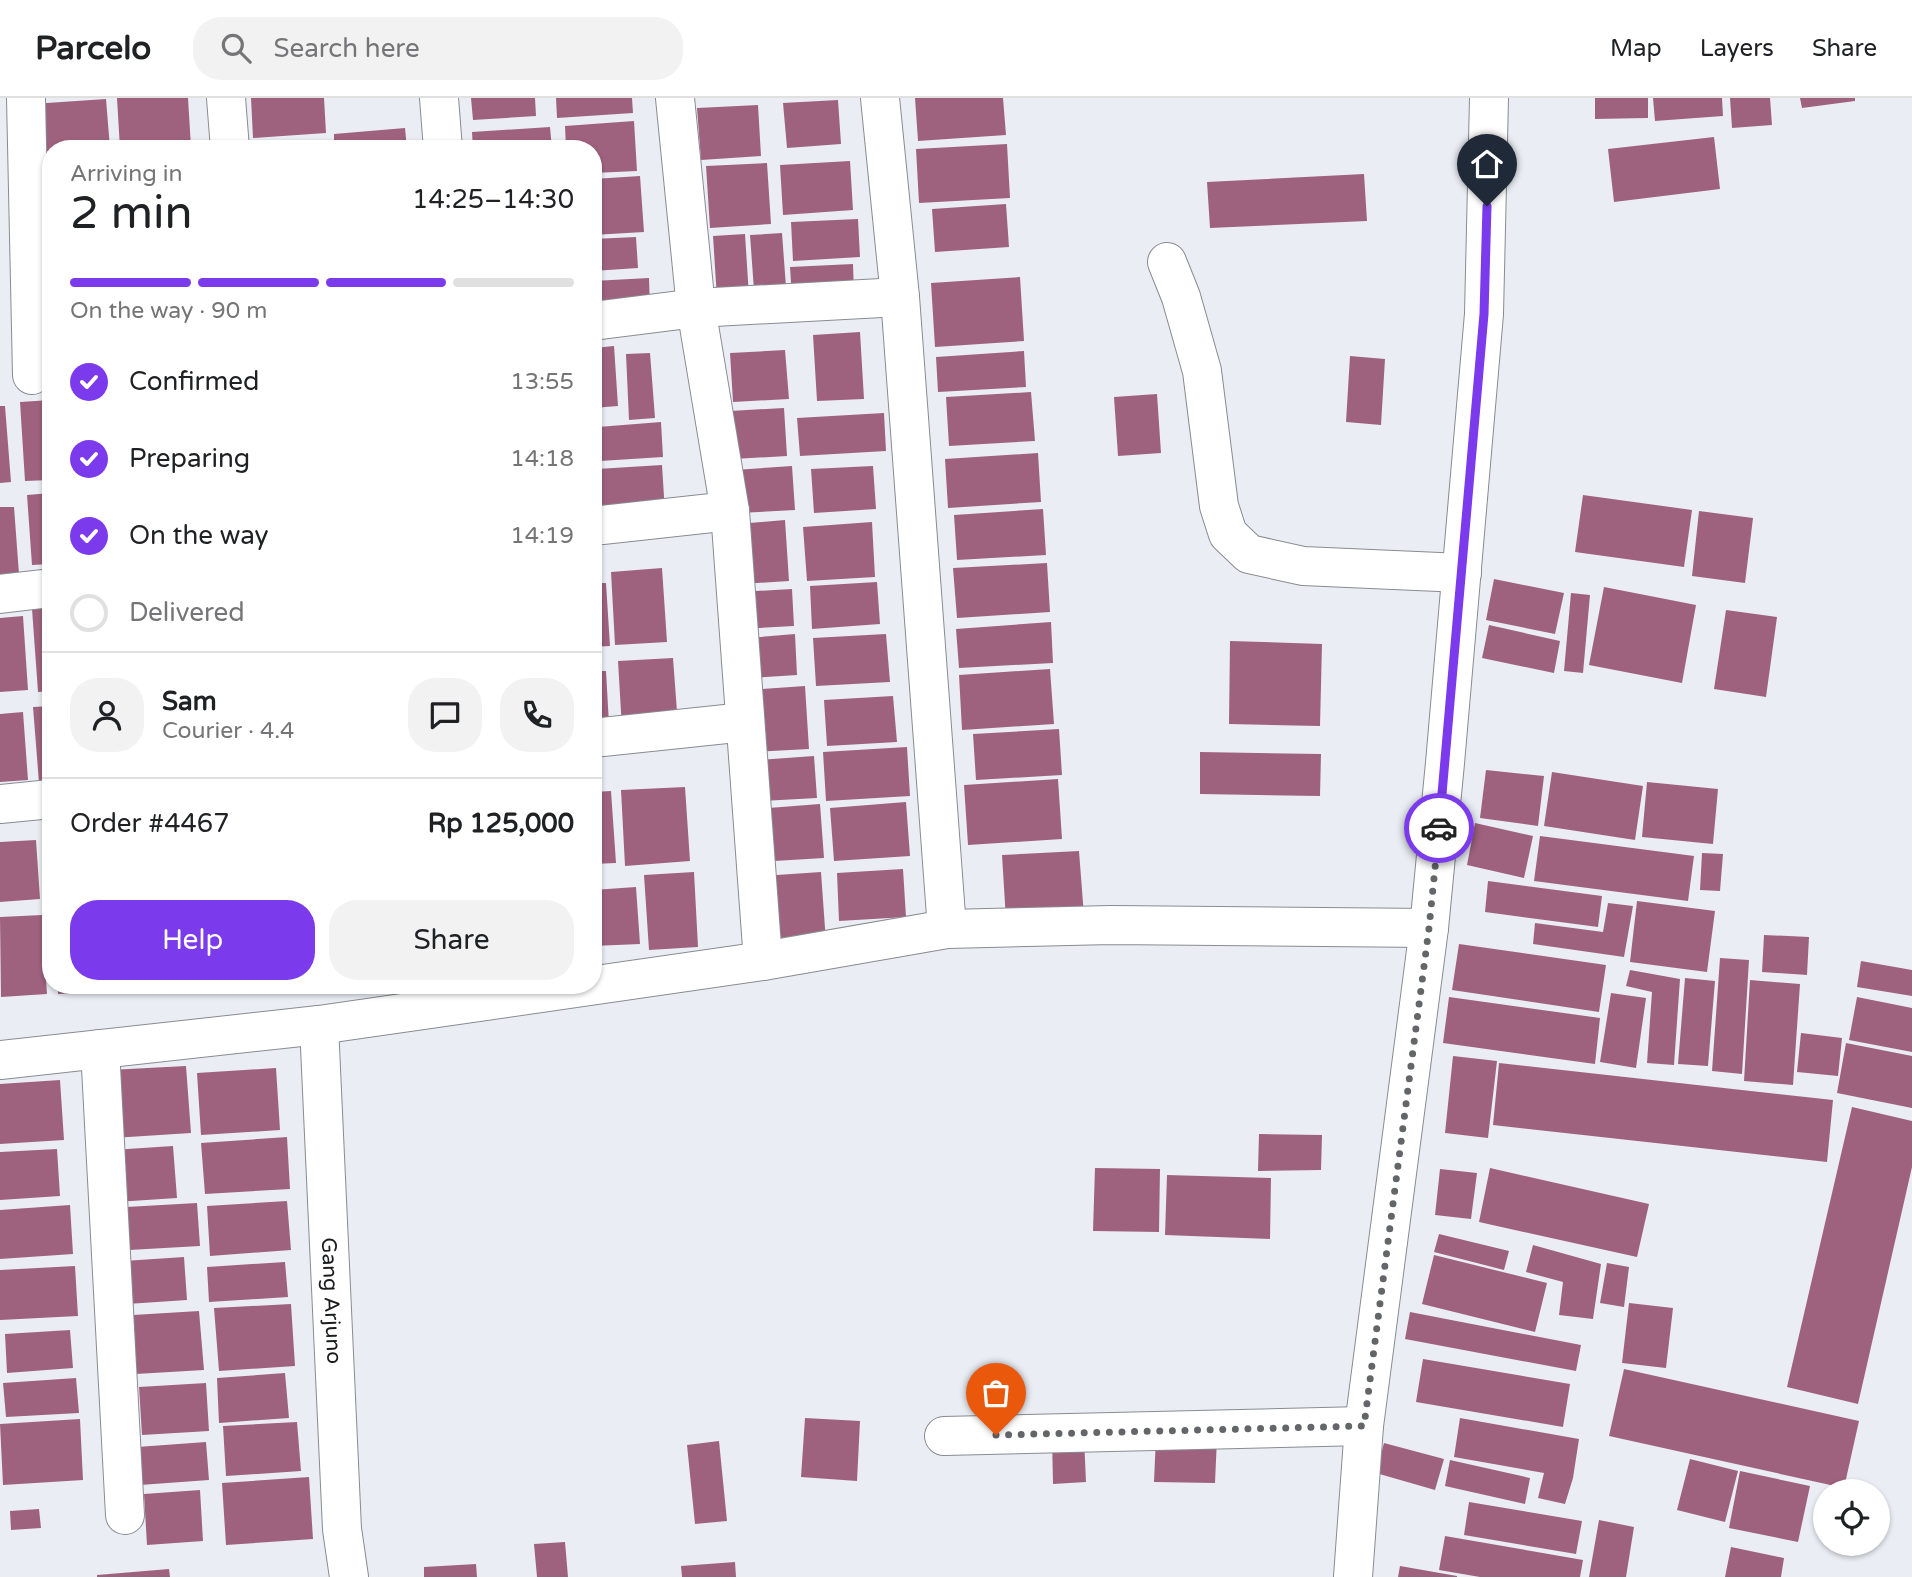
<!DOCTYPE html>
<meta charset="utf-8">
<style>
:root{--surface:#fff;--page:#f2f2f2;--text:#202124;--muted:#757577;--line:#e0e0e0;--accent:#7c3aed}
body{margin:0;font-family:"Varela Round",sans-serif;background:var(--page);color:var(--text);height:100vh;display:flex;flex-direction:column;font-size:26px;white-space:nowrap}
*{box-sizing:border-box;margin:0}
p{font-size:23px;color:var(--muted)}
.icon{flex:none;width:38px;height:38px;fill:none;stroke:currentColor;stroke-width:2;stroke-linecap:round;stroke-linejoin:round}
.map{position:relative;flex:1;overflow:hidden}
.panel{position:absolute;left:42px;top:42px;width:560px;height:854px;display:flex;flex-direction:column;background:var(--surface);border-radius:28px;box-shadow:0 2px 5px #0004}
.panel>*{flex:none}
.controls{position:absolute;left:1813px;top:1381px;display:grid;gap:14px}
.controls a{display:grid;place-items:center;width:77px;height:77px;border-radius:50%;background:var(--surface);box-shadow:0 2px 5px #0004;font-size:35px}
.pin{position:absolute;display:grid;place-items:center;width:60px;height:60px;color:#fff;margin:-72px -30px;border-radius:50% 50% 50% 0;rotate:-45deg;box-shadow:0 0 7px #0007}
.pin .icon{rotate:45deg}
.courier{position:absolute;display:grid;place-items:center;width:70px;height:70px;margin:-35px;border:5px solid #7c3aed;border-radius:50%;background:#fff;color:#222;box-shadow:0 2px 9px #0007}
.summary em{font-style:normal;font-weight:600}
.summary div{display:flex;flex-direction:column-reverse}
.summary{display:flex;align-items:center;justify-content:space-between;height:119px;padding:0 28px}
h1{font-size:46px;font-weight:600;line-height:52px}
.bar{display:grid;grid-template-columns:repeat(4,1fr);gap:10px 7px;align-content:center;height:84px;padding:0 28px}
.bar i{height:9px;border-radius:5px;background:var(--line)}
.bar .selected{background:var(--accent)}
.bar p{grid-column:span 4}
.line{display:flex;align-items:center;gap:18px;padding:0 28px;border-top:2px solid var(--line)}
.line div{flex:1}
.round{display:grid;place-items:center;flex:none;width:74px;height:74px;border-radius:28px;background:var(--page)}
ol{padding:0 28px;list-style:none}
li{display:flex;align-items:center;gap:21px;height:77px}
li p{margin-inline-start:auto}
li .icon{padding:7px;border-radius:50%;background:var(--accent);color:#fff;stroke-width:4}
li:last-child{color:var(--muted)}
li i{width:38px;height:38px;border:4px solid var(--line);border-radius:50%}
.button{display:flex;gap:14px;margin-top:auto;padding:14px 28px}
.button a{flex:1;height:80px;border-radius:28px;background:var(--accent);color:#fff;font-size:28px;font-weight:600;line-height:80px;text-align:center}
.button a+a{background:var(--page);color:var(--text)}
header{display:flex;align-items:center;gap:42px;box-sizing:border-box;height:98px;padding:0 35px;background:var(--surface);border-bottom:2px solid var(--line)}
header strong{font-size:33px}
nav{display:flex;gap:38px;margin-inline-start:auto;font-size:24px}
.search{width:490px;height:63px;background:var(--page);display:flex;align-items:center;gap:18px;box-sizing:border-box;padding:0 24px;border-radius:28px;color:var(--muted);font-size:26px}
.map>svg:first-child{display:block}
.building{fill:#9f627e}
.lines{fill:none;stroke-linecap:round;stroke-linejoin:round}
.minor-casing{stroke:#888b90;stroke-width:40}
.minor{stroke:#fff;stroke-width:38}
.done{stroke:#636568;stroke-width:7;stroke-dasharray:0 12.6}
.route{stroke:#7c3aed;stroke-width:9}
.labels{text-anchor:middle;stroke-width:5;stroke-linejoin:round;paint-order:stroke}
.street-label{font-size:21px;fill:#1a1b1d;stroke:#eaeef4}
</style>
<header>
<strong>Parcelo</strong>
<div class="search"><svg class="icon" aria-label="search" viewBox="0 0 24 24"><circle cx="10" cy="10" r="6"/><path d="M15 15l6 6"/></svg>Search here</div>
<nav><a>Map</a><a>Layers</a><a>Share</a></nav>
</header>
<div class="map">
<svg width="1912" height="1479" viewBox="0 0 1912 1479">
<rect width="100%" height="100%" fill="#eaeef4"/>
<path class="building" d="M117 0H188L191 49 120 51Z
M251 0H324L326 35 253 40Z
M471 0H535L536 18 473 22Z
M556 0H632L633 15 557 20Z
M915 0H1003L1006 37 918 43Z
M1595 0H1648V20L1595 21Z
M1653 0H1722L1723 18 1655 23Z
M1730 0H1770L1772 27 1732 30Z
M1800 0H1855V3L1802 10Z
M106 1 110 50 51 51V53L35 54 32 6Z
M838 2 841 46 787 50 783 5Z
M758 7 761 58 701 62 697 10Z
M634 23 637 73 593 75V51H566L565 28Z
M550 29 552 51H473L472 34Z
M405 30 407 51H334V36Z
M1714 39 1720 91 1614 104 1608 51Z
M321 42 322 51H255V45Z
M1007 46 1010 100 919 105 916 51Z
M51 59V108L39 109 36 60Z
M850 63 853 112 783 117 780 67Z
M767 65 771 126 710 130 706 68Z
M1364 76 1367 123 1210 130 1207 84Z
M640 78 644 134 593 137V81Z
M1006 106 1009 149 935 154 932 111Z
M858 121 860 159 793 163 791 124Z
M782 135 786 189 754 192 750 137Z
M745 136 749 198 717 200 713 138Z
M636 139 638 170 593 173V141Z
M853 166 854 196 792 200 790 169Z
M1020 179 1024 243 935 249 931 185Z
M649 180 650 210 593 214V183Z
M860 234 864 301 817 303 813 237Z
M614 248 618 308 593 310V250Z
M785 252 789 301 733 304 730 255Z
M1024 253 1026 289 938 294 936 259Z
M650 255 655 320 629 322 626 256Z
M1350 258 1385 261 1381 327 1346 324Z
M1031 294 1035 343 949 348 946 299Z
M1157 296 1161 355 1118 358 1114 299Z
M51 302V382L25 383 20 304Z
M0 308H5L11 384 0 385Z
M784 310 787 358 733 361 730 313Z
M884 315 886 353 800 358 797 320Z
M661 324 663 359 600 363 598 329Z
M1038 355 1041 404 948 410 945 361Z
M662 367 665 414 601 418 597 371Z
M792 368 795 412 739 415 735 372Z
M873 368 876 411 814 415 811 371Z
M51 395V466L32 467 27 397Z
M1583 397 1692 412 1684 469 1575 454Z
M0 409H14L19 476 0 477Z
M1043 411 1046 457 957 462 954 417Z
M1699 413 1753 420 1745 485 1692 478Z
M785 422 789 483 742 486 738 426Z
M872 424 875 479 807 483 803 429Z
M1047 465 1050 514 957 520 953 470Z
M662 470 667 544 615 547 611 474Z
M1494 481 1564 495 1555 536 1486 522Z
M877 484 880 526 812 531 810 488Z
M593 485H606L610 548 593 549Z
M1604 489 1696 507 1682 585 1589 567Z
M792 491 794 528 742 531 740 494Z
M1571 495 1590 497 1583 575 1564 573Z
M51 510V593L38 594 32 511Z
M1726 512 1777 519 1766 599 1714 591Z
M23 518 28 592 0 594V520Z
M1051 524 1053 565 959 570 956 531Z
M1489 527 1560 543 1554 575 1482 560Z
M795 536 797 577 751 580 748 540Z
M886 536 890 584 816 588 813 540Z
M1230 543 1322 546 1320 628 1229 626Z
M673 560 678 627 622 631 618 563Z
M1050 571 1054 626 962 632 959 577Z
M593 573H606L609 626 593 627Z
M805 588 809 651 750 654 746 592Z
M893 598 897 644 827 648 824 602Z
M51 608V684L39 685 33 609Z
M23 614 28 682 0 684V616Z
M1059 631 1062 677 976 682 973 636Z
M907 649 910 698 826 703 823 654Z
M1200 654 1321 656 1320 698 1200 696Z
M814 658 817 700 762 703 759 662Z
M1486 672 1544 678 1538 728 1480 720Z
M1552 674 1643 688 1635 742 1544 728Z
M1058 681 1062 741 968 747 964 687Z
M1647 684 1718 691 1713 746 1642 739Z
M685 689 690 763 625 768 621 692Z
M611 693 616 765 593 766V694Z
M906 704 910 758 834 763 830 710Z
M820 706 824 760 758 764 754 711Z
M1475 725 1533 738 1524 780 1467 767Z
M42 732H51V803H46Z
M1540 738 1694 758 1688 803 1534 783Z
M36 742 40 801 0 804V744Z
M1079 753 1084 818 1006 822 1002 757Z
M1702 755 1723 756 1720 793 1700 792Z
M903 771 906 819 839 823 837 775Z
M694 774 698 849 649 852 644 777Z
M821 774 826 844 766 848 762 778Z
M1488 783 1602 798 1598 829 1485 814Z
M636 789 640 846 593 848V792Z
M1637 803 1715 813 1707 874 1630 864Z
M1608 805 1633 808 1624 859 1533 846 1535 825 1603 834Z
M42 817 47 896 1 899 0 819Z
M1764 837 1809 839 1807 877 1762 874Z
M1459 846 1606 867 1599 914 1452 892Z
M1720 860 1749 862 1742 976 1712 973Z
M1861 863 1912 872V898L1857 889Z
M1630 872 1680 881 1674 967 1647 965 1652 894 1626 888Z
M1685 880 1715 883 1708 968 1678 966Z
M1750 882 1800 886 1793 987 1744 983Z
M58 887H105L106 894 58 896Z
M116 887H157V889L116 892Z
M1611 895 1646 900 1636 970 1600 964Z
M1449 899 1600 920 1595 966 1443 945Z
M1857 899 1912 910V954L1849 942Z
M1801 935 1842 940 1838 978 1797 974Z
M1846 945 1912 958V1010L1837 995Z
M1453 958 1497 963 1488 1040 1445 1035Z
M1499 965 1833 1002 1827 1064 1493 1027Z
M186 968 191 1035 113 1040 109 972Z
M276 970 280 1032 201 1037 197 975Z
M60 982 64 1042 0 1046V986Z
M1852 1009 1912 1023V1069L1858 1306 1787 1289Z
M1259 1036 1322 1037 1321 1072 1258 1073Z
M287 1039 290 1091 205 1096 201 1045Z
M173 1048 177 1100 116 1104 112 1052Z
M57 1051 60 1098 0 1102V1054Z
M1095 1070 1160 1071 1159 1134 1093 1133Z
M1490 1070 1649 1106 1637 1159 1479 1124Z
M1440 1071 1477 1075 1471 1121 1435 1117Z
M1167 1077 1271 1080 1270 1141 1165 1137Z
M287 1103 291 1152 210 1158 207 1108Z
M197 1105 200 1148 129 1152 126 1109Z
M70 1107 73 1156 0 1161V1112Z
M1439 1136 1509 1153 1504 1172 1434 1154Z
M1533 1147 1601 1166 1593 1221 1559 1217 1563 1184 1526 1174Z
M1434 1157 1547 1185 1535 1234 1422 1206Z
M184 1159 187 1202 127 1206 124 1163Z
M285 1164 288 1199 209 1204 207 1169Z
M1607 1165 1629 1169 1624 1209 1600 1205Z
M75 1168 78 1218 0 1222V1172Z
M1629 1205 1673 1210 1666 1270 1622 1265Z
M291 1206 295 1268 219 1273 214 1210Z
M199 1213 204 1272 136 1276 133 1217Z
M1410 1214 1581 1247 1576 1273 1405 1241Z
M70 1232 73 1270 7 1275 5 1236Z
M1423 1261 1570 1286 1563 1329 1416 1304Z
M1624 1271 1859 1323 1844 1390 1609 1338Z
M285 1275 289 1320 219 1325 217 1280Z
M76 1280 79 1315 6 1319 3 1285Z
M206 1285 209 1333 142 1337 139 1289Z
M805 1320 860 1323 857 1383 801 1379Z
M1460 1320 1579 1341 1573 1380 1565 1406 1538 1400 1544 1375 1454 1359Z
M80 1321 83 1382 3 1387 0 1326Z
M297 1324 301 1373 226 1378 223 1328Z
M1156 1338 1217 1340 1215 1385 1154 1384Z
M1052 1340H1084L1086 1384 1053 1386Z
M719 1343 727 1423 695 1426 687 1347Z
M206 1344 209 1382 140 1387 137 1349Z
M1384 1345 1444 1361 1435 1392 1376 1375Z
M1690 1361 1738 1373 1725 1424 1677 1412Z
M1450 1362 1530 1380 1525 1406 1445 1388Z
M1740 1373 1810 1388 1798 1444 1729 1430Z
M309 1379 313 1441 226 1447 222 1385Z
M200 1392 203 1443 147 1447 144 1396Z
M1469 1404 1582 1423 1576 1456 1464 1437Z
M39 1411 41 1430 11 1432 10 1413Z
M1599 1422 1634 1429 1626 1479H1589Z
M1445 1438 1583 1462 1580 1479H1480L1439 1472Z
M565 1444 568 1479H537L534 1446Z
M1731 1449 1784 1460 1781 1479H1725Z
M735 1464 736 1479H682L681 1468Z
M476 1466 477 1479H424V1469Z
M1400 1468 1457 1478V1479H1398Z
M169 1471 170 1479H97V1477Z"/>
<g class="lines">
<defs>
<g id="minor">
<path d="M26 0 32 277"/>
<path d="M226 0 230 51"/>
<path d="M439 0 443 51"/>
<path d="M675 0 696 210 730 413 763 863"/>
<path d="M880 0 900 199 947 831"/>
<path d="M1167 164 1181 199 1202 273 1219 408 1228 436 1249 456 1303 468 1462 475"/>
<path d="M593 223 696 210 900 199"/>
<path d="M593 428 730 413"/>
<path d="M0 496 51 490"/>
<path d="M593 640 745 624"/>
<path d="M0 706 51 701"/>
<path id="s1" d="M319 927 342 1431 349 1479"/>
<path d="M100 951 125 1417"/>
<path d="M0 962 319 927 763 863 947 831 1111 827 1429 830"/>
<path d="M944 1338 1364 1328"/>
<path d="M1353 1479 1364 1328 1429 830 1445 665 1484 216 1489 0"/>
</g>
</defs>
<use href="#minor" class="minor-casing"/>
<use href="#minor" class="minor"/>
</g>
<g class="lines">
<path class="done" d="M996 1337 1364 1328 1429 830 1439 730"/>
<path class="route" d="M1439 730 1484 216 1487 108"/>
</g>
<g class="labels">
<g class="street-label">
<text dy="7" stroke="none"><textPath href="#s1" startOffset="276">Gang Arjuno</textPath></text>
</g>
</g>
</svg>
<div class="controls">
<a><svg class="icon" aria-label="locate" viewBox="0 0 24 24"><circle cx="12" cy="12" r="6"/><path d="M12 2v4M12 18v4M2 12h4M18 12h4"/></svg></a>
</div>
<div class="pin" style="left:996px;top:1337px;background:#ea580c"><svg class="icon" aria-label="bag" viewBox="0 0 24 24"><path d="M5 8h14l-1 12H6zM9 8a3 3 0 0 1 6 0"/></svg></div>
<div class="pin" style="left:1487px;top:108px;background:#1f2937"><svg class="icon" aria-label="home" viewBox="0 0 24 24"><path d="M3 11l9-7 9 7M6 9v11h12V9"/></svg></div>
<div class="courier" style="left:1439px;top:730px"><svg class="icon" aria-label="car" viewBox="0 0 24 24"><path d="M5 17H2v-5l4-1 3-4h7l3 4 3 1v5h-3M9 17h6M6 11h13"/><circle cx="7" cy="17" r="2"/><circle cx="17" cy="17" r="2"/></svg></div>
<section class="panel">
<div class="summary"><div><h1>2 min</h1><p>Arriving in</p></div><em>14:25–14:30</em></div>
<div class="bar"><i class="selected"></i><i class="selected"></i><i class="selected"></i><i></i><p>On the way · 90 m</p></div>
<ol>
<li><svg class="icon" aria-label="check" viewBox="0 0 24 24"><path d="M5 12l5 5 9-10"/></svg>Confirmed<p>13:55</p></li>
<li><svg class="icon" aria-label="check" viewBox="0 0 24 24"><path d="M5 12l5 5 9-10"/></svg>Preparing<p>14:18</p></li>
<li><svg class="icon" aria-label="check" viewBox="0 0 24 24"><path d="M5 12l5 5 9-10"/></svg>On the way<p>14:19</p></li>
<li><i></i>Delivered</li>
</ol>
<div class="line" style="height:126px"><a class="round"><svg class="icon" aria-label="person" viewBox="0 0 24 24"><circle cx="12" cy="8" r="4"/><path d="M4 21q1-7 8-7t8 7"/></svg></a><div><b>Sam</b><p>Courier · 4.4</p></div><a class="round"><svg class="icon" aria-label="chat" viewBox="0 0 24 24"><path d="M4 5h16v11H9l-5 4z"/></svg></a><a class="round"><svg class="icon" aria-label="phone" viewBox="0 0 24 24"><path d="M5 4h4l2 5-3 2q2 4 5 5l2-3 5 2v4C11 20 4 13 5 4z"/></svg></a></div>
<div class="line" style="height:91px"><div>Order #4467</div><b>Rp 125,000</b></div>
<div class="button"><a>Help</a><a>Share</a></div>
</section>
</div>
